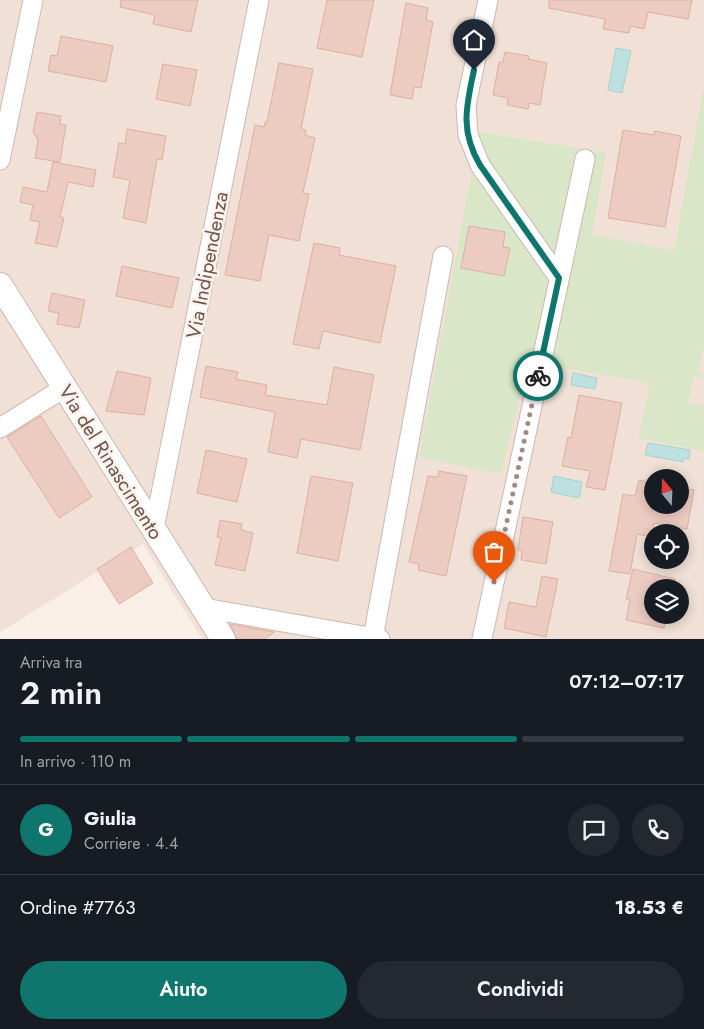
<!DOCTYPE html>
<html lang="it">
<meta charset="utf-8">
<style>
:root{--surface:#171b24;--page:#242831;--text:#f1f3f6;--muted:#9ea1a6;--line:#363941;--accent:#0f766e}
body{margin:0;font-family:Jost,sans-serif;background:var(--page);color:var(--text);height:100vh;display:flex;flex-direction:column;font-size:19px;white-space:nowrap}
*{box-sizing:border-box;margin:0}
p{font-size:16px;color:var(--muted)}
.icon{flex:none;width:28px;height:28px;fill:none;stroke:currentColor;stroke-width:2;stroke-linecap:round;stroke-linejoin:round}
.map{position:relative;height:639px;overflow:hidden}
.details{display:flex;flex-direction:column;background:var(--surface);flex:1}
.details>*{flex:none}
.needle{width:32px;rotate:341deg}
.controls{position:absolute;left:644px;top:469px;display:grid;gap:10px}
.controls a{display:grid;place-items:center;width:45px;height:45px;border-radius:50%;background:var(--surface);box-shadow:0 2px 12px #0003;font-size:25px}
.pin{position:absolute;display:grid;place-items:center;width:42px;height:42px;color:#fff;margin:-51px -21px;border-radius:50% 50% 50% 0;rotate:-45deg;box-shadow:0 0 5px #0007}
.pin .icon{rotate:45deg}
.courier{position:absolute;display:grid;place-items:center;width:50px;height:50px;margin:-25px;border:4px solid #0f766e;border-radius:50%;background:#fff;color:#222;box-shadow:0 1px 6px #0007}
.headline em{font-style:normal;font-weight:600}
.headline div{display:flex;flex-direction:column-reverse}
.headline{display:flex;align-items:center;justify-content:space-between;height:85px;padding:0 20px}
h1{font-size:32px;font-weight:600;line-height:38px}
.bar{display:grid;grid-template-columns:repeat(4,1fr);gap:8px 5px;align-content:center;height:60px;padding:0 20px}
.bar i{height:6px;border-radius:4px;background:var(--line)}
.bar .current{background:var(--accent)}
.bar p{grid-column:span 4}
.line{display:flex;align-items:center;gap:12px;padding:0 20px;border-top:1px solid var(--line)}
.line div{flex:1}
.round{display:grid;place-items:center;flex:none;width:52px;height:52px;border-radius:26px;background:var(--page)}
.primary-button{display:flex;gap:10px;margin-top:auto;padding:10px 20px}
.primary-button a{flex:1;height:58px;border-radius:30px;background:var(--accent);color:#fff;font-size:20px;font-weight:600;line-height:58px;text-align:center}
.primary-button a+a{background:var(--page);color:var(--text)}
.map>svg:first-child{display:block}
.residential{fill:#f0e0d6;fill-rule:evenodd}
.green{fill:#d9e6c7;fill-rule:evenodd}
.water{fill:#bde1e0;stroke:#a5d2d0}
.building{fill:#eccbc1;stroke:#ddafa4}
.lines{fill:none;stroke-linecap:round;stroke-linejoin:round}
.minor-casing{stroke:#ccb8b1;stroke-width:21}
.tertiary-casing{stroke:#ccb8b1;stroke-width:26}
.minor{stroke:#fff;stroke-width:19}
.tertiary{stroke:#fff;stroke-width:24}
.done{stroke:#a08a84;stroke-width:5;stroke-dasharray:0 9}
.route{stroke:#0f766e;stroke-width:6}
.labels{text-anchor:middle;stroke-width:5;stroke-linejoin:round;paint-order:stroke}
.street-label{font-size:20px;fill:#70544e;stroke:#fdf3ed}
</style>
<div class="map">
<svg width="704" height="639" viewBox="0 0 704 639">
<rect width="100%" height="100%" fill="#faefe7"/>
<path class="residential" d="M0 0H704V639H202L143 544 0 632ZM652 478H680V505H652ZM652 532H680V560H652ZM652 588H680V615H652Z"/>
<path class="green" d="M704 86V343L698 373 704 374V378L694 376 688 402 704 406V451L639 438 650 383 528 362 501 474 419 457 479 132 606 153 592 234 674 251ZM469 226 505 232 503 247 510 248 504 276 461 268Z"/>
<path class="water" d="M616 48 631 51 622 93 608 90Z
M573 373 597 378 595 389 571 385Z
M648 443 690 450 689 459 684 458 683 462 645 455Z
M554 476 582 482 579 498 551 492Z"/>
<path class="building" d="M121 0H198L191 32 153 24 155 15 120 7Z
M327 0H374L362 57 317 48Z
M549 0H692L688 19 648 12 644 29 630 26 629 33 603 29 605 19 549 8Z
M406 3 428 8 426 20 433 22 421 88 414 87 412 99 390 95Z
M61 36 113 46 106 82 48 71 51 55 57 56Z
M505 52 529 56 528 59 547 63 540 105 529 103 528 109 507 105 508 98 493 95 499 62H503Z
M279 63 313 69 301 129 306 130 305 135 315 138 303 193 309 194 299 241 269 235 260 281 225 275 255 125 264 127 265 122H267Z
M163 64 197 70 190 106 156 99Z
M37 112 61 116 60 124 66 125 60 162 35 158 38 140 33 132Z
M127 129 166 136 162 160 157 159 146 223 123 218 130 180 113 177 119 143 125 144Z
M623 130 654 135 655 131 681 136 665 227 608 218Z
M53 162 96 170 93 187 68 182 60 217 64 218 57 247 35 243 40 222 30 220 33 205 20 202 23 187 47 192Z
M469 226 505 232 503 247 510 248 504 276 461 268Z
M314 243 340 248 339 255 396 266 380 343 323 331 319 349 293 344Z
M122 266 179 278 172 308 116 296Z
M52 293 85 300 79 328 57 324 59 313 48 311Z
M206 366 238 372 236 379 267 385 265 395 327 405 334 367 374 375 360 450 301 439 297 458 268 452 275 412 200 397Z
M117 371 151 378 144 415 106 411Z
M579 395 622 403 605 490 586 487 590 471 562 466 568 437 571 438Z
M41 416 92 497 59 518 7 437Z
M206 450 247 459 237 502 197 493Z
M439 471 467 476 446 576 418 570 419 564 409 562 428 476 438 477Z
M311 476 353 483 338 561 297 553Z
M639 480 652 483V505H680V488L694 490 687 529 654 523 652 537 637 534 630 574 609 571 623 494 635 496Z
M523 517 553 522 546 564 521 560 522 551 518 550Z
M220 520 242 524 241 530 253 533 245 571 215 565 221 538 217 537Z
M131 547 153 583 119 604 97 569Z
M633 569 675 579 673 588H652V615H667L664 628 626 620 630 600 626 599Z
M542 576 558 579 546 637 504 628 509 602 536 607Z
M230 624 273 632H274L265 639H237Z"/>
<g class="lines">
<defs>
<path id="minor" d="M488 0 466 105 468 135 480 165 559 278
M0 160 33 0
M0 428 64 388
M154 529 259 0
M204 608 380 639
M373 638 443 256
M482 639 585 159"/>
<path id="tertiary" d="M0 285 223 639"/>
</defs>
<use href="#minor" class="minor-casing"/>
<use href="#tertiary" class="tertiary-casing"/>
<use href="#minor" class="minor"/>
<use href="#tertiary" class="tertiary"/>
</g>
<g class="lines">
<path class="done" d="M494 582 538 376"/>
<path class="route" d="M474 70C466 107 460 131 480 165L559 278 538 376"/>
</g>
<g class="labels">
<g class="street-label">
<text transform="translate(207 265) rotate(-79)" y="7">Via Indipendenza</text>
<text transform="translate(111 462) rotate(58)" y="7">Via del Rinascimento</text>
</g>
</g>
</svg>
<div class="controls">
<a><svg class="needle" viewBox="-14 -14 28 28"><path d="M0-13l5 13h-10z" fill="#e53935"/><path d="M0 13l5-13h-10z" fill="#9ea1a6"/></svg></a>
<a><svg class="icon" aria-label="locate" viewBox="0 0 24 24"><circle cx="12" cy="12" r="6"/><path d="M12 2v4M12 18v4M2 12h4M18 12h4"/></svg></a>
<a><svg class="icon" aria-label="layers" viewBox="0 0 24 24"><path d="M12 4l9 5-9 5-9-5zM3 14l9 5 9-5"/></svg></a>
</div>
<div class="pin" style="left:494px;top:582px;background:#ea580c"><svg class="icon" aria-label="bag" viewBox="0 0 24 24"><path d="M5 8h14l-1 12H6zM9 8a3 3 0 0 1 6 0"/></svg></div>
<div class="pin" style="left:474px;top:70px;background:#1f2937"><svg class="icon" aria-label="home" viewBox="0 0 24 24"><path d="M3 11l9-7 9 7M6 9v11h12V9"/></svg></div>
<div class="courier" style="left:538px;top:376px"><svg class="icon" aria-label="bike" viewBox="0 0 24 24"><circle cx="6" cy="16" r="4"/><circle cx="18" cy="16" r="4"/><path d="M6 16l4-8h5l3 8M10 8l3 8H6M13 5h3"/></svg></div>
</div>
<section class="details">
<div class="headline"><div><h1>2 min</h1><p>Arriva tra</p></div><em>07:12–07:17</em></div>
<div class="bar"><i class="current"></i><i class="current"></i><i class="current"></i><i></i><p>In arrivo · 110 m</p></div>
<div class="line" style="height:90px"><b class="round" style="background:var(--accent);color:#fff">G</b><div><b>Giulia</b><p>Corriere · 4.4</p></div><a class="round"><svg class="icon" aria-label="chat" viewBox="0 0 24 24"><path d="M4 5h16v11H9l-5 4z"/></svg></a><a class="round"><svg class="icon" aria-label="phone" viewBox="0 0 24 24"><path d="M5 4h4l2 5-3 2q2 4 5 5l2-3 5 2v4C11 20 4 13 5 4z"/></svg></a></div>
<div class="line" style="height:65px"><div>Ordine #7763</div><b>18.53 €</b></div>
<div class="primary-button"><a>Aiuto</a><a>Condividi</a></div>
</section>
